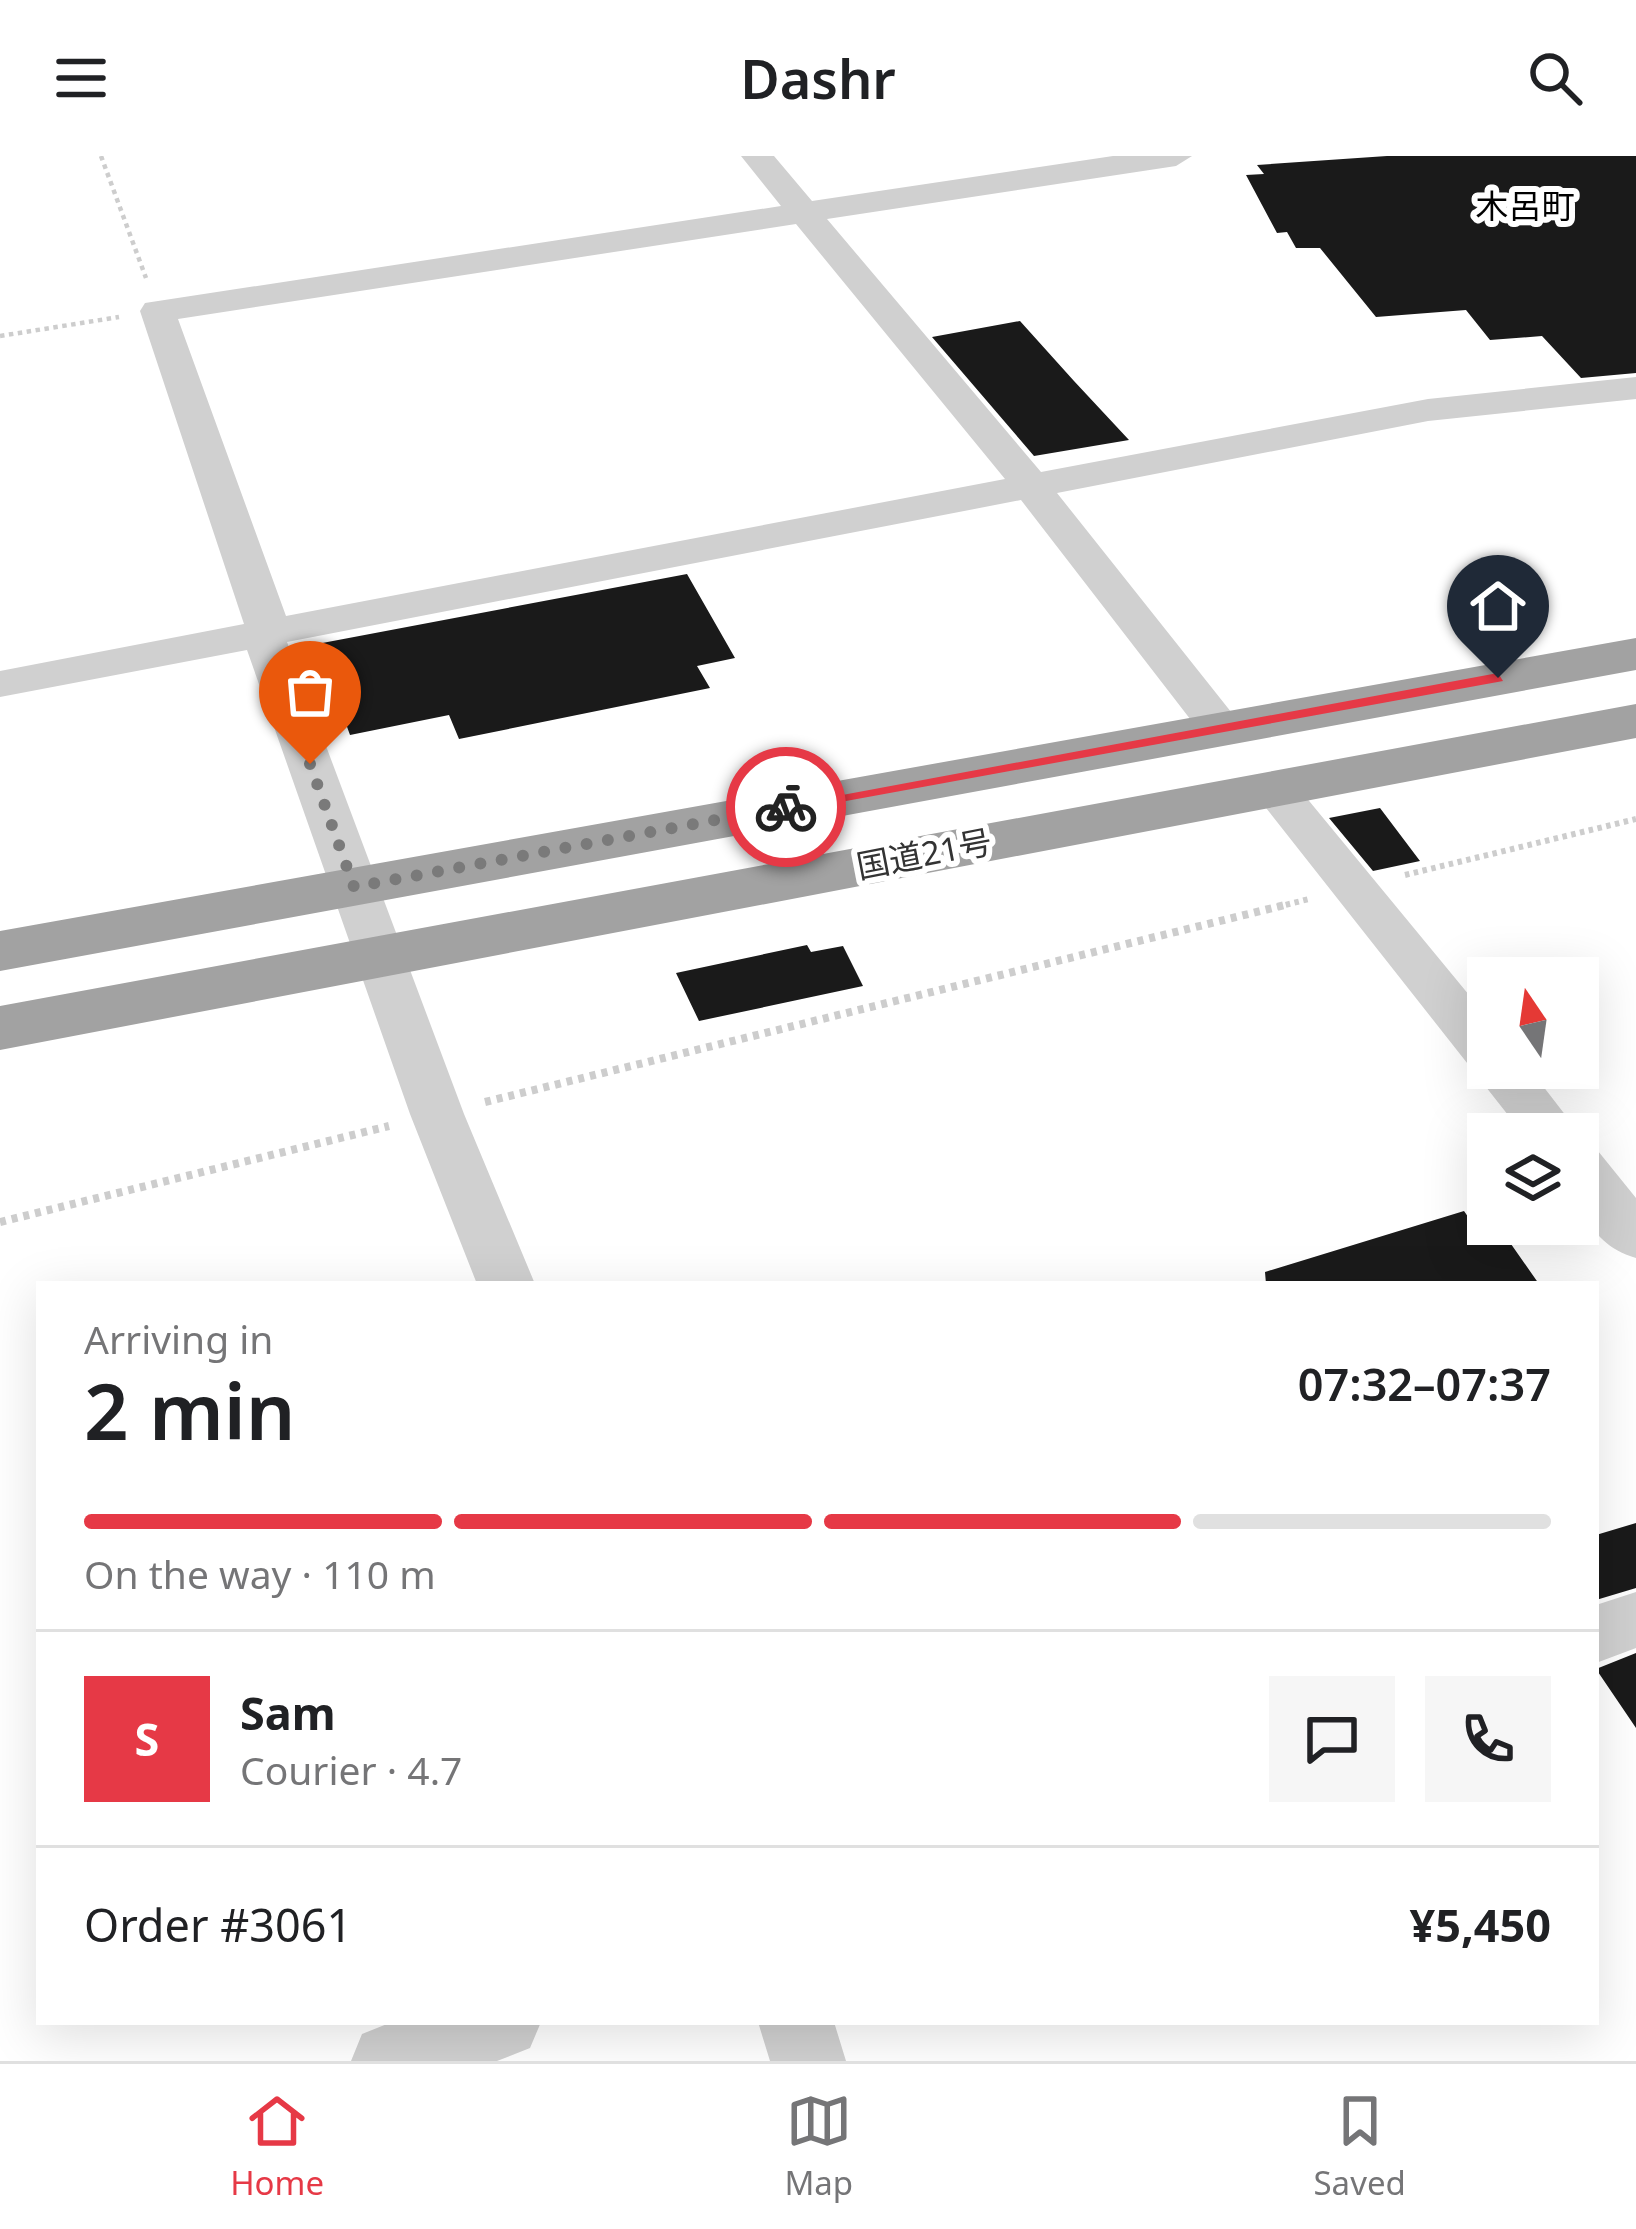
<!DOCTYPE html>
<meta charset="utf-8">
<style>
:root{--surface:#fff;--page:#f6f6f6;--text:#202124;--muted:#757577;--line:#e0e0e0;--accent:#e63946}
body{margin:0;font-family:"Noto Sans","Noto Sans JP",sans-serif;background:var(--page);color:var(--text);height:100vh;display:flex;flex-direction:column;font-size:45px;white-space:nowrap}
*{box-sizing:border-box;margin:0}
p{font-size:39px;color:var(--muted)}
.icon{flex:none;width:66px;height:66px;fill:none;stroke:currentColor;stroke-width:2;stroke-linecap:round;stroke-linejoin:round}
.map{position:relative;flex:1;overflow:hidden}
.panel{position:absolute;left:36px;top:1125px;width:1563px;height:744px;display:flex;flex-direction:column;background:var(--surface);border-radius:0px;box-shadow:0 12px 48px #0002}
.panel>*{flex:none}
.needle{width:78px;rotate:347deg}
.tools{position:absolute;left:1467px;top:801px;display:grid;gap:24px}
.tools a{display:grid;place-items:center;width:132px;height:132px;border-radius:0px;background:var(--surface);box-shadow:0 12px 48px #0002;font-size:60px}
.pin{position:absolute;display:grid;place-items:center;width:102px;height:102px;color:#fff;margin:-123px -51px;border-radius:50% 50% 50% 0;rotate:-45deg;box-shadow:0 0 12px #0007}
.pin .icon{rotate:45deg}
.courier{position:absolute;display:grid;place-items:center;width:120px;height:120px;margin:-60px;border:9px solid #e63946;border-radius:50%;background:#fff;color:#222;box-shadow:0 3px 15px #0007}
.summary em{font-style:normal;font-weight:600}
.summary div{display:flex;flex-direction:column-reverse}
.summary{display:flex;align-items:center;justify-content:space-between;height:204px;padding:0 48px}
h1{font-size:78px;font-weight:600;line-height:90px}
.bar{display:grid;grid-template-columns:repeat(4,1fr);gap:18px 12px;align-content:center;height:144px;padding:0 48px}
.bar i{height:15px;border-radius:9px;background:var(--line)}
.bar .on{background:var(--accent)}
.bar p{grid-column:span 4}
.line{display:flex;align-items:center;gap:30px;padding:0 48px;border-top:3px solid var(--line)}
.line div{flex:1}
.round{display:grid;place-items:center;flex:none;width:126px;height:126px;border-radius:0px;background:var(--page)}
header{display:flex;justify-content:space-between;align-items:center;height:156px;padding:0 48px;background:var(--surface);font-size:54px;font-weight:600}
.menu{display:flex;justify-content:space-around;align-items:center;height:168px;border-top:3px solid var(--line);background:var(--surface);font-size:33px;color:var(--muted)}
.menu a{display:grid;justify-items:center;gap:6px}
.menu .on{color:var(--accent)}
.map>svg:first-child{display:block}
.building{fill:#1a1a1a}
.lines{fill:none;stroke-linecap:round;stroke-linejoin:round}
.path-far2{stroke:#cdcdcd;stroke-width:4.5;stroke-dasharray:4.5 4.5;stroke-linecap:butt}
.path-far1{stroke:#cdcdcd;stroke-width:6;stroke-dasharray:4.5 4.5;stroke-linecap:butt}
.path{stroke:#cdcdcd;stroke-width:8;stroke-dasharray:6 6;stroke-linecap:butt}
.minor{fill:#d0d0d0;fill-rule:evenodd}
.trunk{fill:#a2a2a2;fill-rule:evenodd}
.route{fill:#e63946}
.done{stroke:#7a7a7a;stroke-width:12;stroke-dasharray:0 21.6}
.labels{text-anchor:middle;stroke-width:12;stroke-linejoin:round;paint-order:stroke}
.far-quarter-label{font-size:33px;fill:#000;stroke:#fff}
.street-label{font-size:33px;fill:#333;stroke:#fff}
</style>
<header><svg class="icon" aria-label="menu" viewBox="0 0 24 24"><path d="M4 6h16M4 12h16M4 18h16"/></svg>Dashr<svg class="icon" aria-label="search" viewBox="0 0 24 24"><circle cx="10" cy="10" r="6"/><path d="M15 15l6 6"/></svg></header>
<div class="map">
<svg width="1636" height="1905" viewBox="0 0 1636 1905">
<rect width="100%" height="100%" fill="#fff"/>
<path class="building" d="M1387 0H1636V217L1581 222 1542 180 1490 184 1466 154 1376 161 1320 92H1296L1287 76 1277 77 1246 19 1264 18 1257 9Z
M1020 165 1074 225 1129 284 1034 300 932 181Z
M687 418 735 502 697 510 710 532 459 583 449 559 350 579 317 488Z
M1380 652 1420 705 1373 715 1329 662Z
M807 789 811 796 843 790 863 830 699 865 676 817Z
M1464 1055 1484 1084 1504 1078 1539 1128H1266L1265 1116Z
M1636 1367V1432L1596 1444V1379Z
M1636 1497V1572L1596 1513Z"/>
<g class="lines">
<path class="path-far2" d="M101 0 146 122
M0 180 119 161"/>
<path class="path-far1" d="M1405 719 1636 663
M1277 751 1309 743"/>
<path class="path" d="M485 946 1289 748
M0 1066 389 970"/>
<path class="minor" d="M741 0H774L812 45 1113 0H1192L1176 10 827 63 1041 316 1428 243 1636 221V243L1428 265 1057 337 1243 571 1236 581H1204L1021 344 287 486 464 958 535 1128H477L410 958 247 494 0 541V515L244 468 140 155 145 147 781 50ZM796 68 1005 323 286 460 178 163Z
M1275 619 1291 623 1488 862V912H1529L1580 978 1578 982 1523 978 1259 643 1252 633 1259 623Z
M1578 989 1598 995 1636 1042V1102C1580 1085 1578 1038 1578 989Z
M1636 1436V1492L1596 1507V1449Z
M392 1866H541L530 1892 497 1905H351L362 1878Z
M758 1866H834L846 1905H770Z"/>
<path class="trunk" d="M1636 482V514L0 815V775Z
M1636 548V582L0 894V850Z"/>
</g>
<path class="route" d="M1498 517 1503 525 786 656 778 651Z"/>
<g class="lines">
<path class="done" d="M310 608 354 731 786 651"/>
</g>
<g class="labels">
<g class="far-quarter-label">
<text x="1525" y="62">木呂町</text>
</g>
<g class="street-label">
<text transform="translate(924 698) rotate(-11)" y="12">国道21号</text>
</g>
</g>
</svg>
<div class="tools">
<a><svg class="needle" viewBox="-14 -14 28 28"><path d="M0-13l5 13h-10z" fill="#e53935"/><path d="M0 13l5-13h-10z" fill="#757577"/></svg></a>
<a><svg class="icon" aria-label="layers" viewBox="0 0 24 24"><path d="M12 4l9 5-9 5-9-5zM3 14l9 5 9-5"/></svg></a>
</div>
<div class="pin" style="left:310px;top:608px;background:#ea580c"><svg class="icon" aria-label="bag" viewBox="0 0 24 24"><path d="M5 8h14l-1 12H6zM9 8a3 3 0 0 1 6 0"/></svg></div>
<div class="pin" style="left:1498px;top:522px;background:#1f2937"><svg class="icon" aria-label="home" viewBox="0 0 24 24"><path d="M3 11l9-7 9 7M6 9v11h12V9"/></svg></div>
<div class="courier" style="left:786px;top:651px"><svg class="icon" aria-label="bike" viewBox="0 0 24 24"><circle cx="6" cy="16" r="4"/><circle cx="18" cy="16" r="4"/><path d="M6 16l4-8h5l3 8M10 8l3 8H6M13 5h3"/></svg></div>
<section class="panel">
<div class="summary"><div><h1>2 min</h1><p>Arriving in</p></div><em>07:32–07:37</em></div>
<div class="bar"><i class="on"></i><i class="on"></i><i class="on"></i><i></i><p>On the way · 110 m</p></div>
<div class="line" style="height:216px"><b class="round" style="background:var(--accent);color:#fff">S</b><div><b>Sam</b><p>Courier · 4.7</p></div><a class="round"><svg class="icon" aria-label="chat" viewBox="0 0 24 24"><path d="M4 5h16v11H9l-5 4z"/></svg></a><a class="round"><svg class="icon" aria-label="phone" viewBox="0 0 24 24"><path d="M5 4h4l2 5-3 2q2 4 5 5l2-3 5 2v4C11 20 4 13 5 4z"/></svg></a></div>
<div class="line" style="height:156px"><div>Order #3061</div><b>¥5,450</b></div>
</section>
</div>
<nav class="menu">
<a class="on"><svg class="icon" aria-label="home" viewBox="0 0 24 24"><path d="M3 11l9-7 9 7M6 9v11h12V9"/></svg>Home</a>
<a><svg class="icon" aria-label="map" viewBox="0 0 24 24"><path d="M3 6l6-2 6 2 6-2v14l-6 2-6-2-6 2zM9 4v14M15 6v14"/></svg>Map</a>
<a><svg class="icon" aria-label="saved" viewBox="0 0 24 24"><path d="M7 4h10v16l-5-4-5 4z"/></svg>Saved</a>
</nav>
